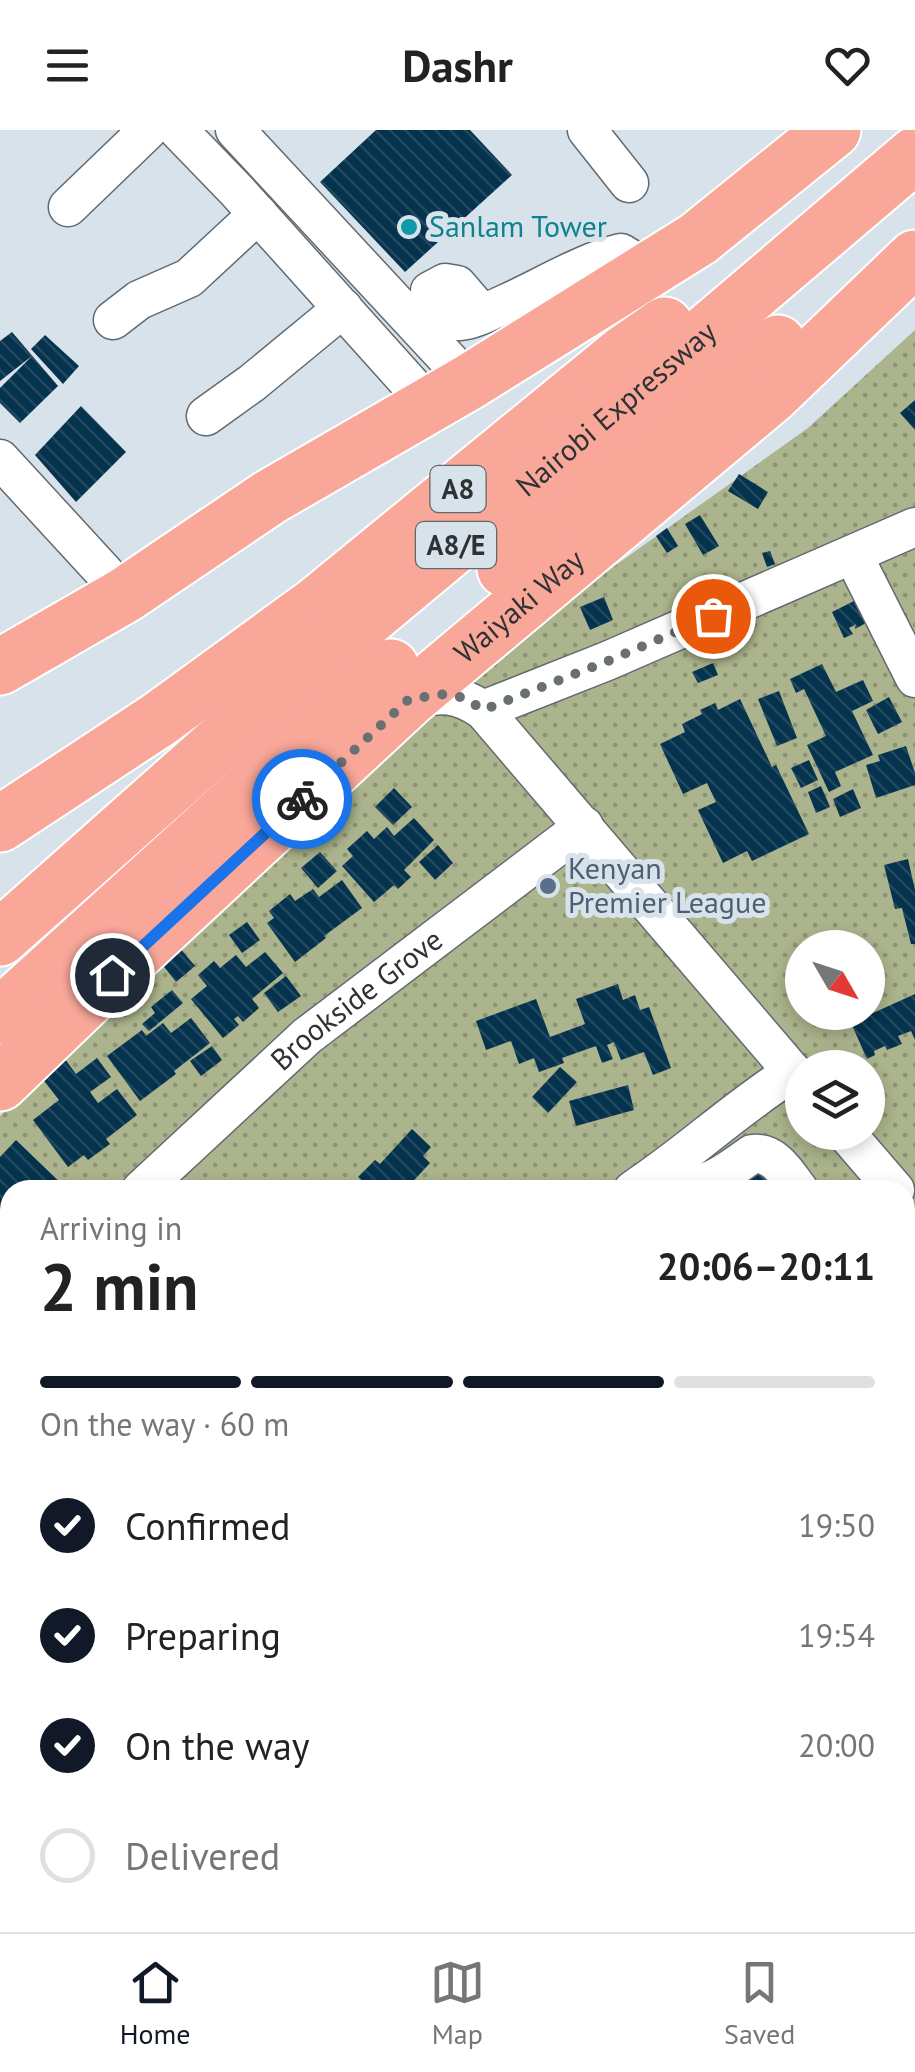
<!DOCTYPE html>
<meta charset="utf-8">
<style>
:root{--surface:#fff;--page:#f6f6f6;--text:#222;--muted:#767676;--line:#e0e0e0;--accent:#111827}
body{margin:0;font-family:"PT Sans",sans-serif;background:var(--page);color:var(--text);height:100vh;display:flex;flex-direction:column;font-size:38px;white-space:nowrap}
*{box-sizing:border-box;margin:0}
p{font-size:32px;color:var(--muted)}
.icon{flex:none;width:55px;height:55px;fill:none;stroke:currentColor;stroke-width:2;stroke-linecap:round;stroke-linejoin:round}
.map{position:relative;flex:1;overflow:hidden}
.panel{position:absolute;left:0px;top:1050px;width:915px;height:752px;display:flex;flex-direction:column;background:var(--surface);border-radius:30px 30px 0 0;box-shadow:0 5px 15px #0003}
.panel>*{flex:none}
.needle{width:65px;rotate:129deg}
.fabs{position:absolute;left:785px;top:800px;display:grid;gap:20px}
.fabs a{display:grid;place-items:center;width:100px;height:100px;border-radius:50%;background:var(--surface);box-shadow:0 5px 15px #0003;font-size:50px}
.pin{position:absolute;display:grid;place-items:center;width:85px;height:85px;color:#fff;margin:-42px;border:5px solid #fff;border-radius:50%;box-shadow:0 2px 10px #0007}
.courier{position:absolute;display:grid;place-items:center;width:100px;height:100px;margin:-50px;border:8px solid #1a73e8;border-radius:50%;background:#fff;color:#222;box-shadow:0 2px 12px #0007}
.headline em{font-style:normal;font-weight:800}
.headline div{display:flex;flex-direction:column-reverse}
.headline{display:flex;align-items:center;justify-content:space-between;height:170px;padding:0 40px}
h1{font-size:65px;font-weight:800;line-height:75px}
.bar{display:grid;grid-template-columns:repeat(4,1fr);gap:15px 10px;align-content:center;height:120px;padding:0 40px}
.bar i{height:12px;border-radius:8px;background:var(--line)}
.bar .selected{background:var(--accent)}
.bar p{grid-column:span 4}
ol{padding:0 40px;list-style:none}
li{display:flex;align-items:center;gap:30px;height:110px}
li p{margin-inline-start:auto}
li .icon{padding:10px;border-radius:50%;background:var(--accent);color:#fff;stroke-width:4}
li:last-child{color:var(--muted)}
li i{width:55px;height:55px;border:5px solid var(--line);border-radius:50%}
header{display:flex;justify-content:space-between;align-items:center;height:130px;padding:0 40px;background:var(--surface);font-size:45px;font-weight:800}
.tabs{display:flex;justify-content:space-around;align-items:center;height:140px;border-top:2px solid var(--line);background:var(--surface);font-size:28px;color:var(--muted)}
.tabs a{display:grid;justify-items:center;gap:5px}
.tabs .selected{color:var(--accent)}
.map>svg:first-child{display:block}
.green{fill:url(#green-dots);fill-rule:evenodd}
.building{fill:url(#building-back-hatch)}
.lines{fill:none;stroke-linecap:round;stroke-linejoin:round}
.minor-casing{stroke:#616a71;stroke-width:41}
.highway-casing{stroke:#fff;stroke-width:59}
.minor{stroke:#fff;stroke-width:38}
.highway{stroke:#f8a799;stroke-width:55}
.done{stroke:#697074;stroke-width:10;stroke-dasharray:0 18}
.route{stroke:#1a73e8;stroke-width:12}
.culture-dot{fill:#0f9aa8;stroke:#d7e2ea;stroke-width:4}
.service-dot{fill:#5c6f8a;stroke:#d7e2ea;stroke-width:4}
.labels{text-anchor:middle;stroke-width:10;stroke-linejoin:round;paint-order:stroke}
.shield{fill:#d7e2ea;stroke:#61676b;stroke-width:2.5}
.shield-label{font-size:28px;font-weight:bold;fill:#2e3235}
.culture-label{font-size:30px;fill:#0d838f;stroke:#d7e2ea;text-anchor:start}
.street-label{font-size:30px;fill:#2e3235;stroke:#d7e2ea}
.service-label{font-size:30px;fill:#4e5e75;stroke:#d7e2ea;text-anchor:start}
</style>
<header><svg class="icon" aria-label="menu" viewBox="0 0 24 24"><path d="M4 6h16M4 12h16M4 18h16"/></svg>Dashr<svg class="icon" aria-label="heart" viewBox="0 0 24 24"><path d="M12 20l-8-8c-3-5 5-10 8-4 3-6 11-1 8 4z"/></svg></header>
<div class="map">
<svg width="915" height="1802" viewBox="0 0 915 1802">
<defs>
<pattern id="green-dots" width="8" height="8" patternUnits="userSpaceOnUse" patternTransform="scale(2.5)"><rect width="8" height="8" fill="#abb48c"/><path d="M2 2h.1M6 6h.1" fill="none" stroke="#8c9373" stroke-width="1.8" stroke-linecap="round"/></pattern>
<pattern id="building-back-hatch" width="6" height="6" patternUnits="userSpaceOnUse" patternTransform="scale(2.5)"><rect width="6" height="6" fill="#05334e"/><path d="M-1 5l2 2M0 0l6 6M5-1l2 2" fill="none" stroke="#21485f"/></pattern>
</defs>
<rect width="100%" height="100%" fill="#d7e2ea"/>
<path class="green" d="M915 200V1802H0V986L120 869 522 502 808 298ZM802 818H868V882H802ZM802 938H868V1002H802ZM10 1060H905V1792H10Z"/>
<path class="building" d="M376 0H470L512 45 405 142 320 52Z
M12 202 58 256 20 293 0 273V258L32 226 0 251V211Z
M45 205 79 236 63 254 31 219Z
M915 270V300L900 283Z
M81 276 126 322 76 372 35 325Z
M739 344 768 362 758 379 728 361Z
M700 385 719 416 703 425 685 394Z
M667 398 678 416 667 423 656 406Z
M770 421 775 434 767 437 762 423Z
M604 467 613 490 590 500 580 477Z
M856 470 866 493 855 499 856 494 849 498 853 504 844 508 832 482Z
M713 533 718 545 698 553 692 542Z
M822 534 836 562 863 550 873 571 852 581 873 625 835 642 841 656 829 662 807 615 826 606 804 559 796 563 790 549Z
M779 561 797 608 777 616 758 569Z
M889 567 902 592 878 604 866 580Z
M740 569 772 637 776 635 809 704 752 731 747 721 723 733 698 680 716 672 707 653 683 664 660 614 685 602 682 594 702 584 700 580 715 573 718 580Z
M906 616 915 643V655L876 668 866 635 880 631 878 625Z
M809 630 818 650 801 658 791 638Z
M821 656 830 677 816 683 808 662Z
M394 658 412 677 393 695 375 677Z
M853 659 861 678 840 687 833 669Z
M414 688 434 710 404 740 411 747 398 759 394 755 374 772 342 736 353 726 347 719 367 701 374 709 387 697 394 706Z
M438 715 453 733 435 750 419 732Z
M320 722 337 741 318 758 301 738Z
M908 729 915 760V814H911L902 778 895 779 884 735Z
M342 750 362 778 324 806 326 808 295 832 267 793 274 788 269 781 290 764 295 771 313 759 319 767Z
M247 792 260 810 242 823 229 805Z
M179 817 195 836 176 852 161 833Z
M265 822 283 843 252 869 259 878 243 892 238 886 234 889 239 895 223 908 191 869 207 856 198 845 214 831 220 838 236 825 246 837Z
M286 846 301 866 278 882 264 863Z
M618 854 623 870 635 865 640 880 649 877 671 938 653 945 644 922 621 930 614 912 607 915 613 929 602 933 596 916 562 928 564 933 539 942 534 928 519 934 511 911 486 920 476 891 536 869 550 907 585 894 576 869Z
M172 860 183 873 149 901 142 894 155 883 151 877Z
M915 864V910L911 901 898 906 902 914 887 920 885 916 874 921 875 925 867 929 851 893Z
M191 888 210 913 174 941 176 944 140 971 107 926 142 900 146 906 163 893 171 903Z
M212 916 222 930 201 946 190 931Z
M62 925 76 944 97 928 111 947 90 962 98 973 117 959 137 985 106 1009 110 1014 88 1030 84 1025 68 1037 33 990 59 970 38 943Z
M560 937 577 952 548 983 532 967Z
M628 955 634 980 576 996 569 971Z
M412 999 431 1017 423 1026 430 1033 405 1060H359L365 1053 358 1047 375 1030 380 1034Z
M16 1010 68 1060H10V1102L0 1112V1027Z
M761 1035 781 1060H730Z
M915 1160V1385L905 1394V1168Z
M5 1315 10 1318V1409L0 1403V1323Z
M915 1481V1534L905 1523V1490Z
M905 1625 915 1633V1657L905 1670Z
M10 1666V1780L0 1777V1694Z
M227 1792H280L278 1802H225Z
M414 1792H490L488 1802H443Z
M523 1792H563L560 1802H519Z
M685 1792H697L727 1802H682Z"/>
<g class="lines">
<defs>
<g id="minor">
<path d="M178 0 237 61 430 276"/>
<path d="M235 0 469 252"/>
<path d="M587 0 629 53"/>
<path d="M68 77 148 0"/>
<path d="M482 184 457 155 445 153 430 161C430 178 443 192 460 191 475 190 491 180 505 174 543 157 581 133 621 123L629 128 641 145"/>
<path d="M113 190 139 170 189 148 258 84"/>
<path d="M206 286 252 253 343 178"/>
<path d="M0 329 125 465"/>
<path d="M853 425 915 548"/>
<path d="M409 569C442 564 454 561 483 580L802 953"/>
<path d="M483 580 607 531 915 397"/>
<path d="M845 1002 895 1060"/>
<path d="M670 1036C675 1040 682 1048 688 1052 703 1062 739 1033 752 1024 774 1021 787 1044 799 1060"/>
<path id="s1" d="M141 1060 307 906 584 696"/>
<path d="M633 1060C689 1023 737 977 793 942"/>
<path d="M0 1200 10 1190"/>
<path d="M905 1404 915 1396"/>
<path d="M905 1574 915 1584"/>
<path d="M905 1716 915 1724"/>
<path d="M347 1792 362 1802"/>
<path d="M0 1798 36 1802"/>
<path d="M163 1802 166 1792"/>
</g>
<g id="highway">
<path d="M505 439 678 290 778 213"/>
<path d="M0 537 125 465 270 367 469 252 698 109 833 0"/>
<path d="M0 694 158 590 316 475 623 224 665 195"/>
<path id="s2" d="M0 808 248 588 532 351 915 25"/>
<path d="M0 886 267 644 391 537"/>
<path id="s3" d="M0 953 112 845 409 569 772 265 915 128"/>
</g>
</defs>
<use href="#minor" class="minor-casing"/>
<use href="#highway" class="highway-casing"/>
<use href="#minor" class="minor"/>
<use href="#highway" class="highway"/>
</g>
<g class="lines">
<path class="done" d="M302 669 409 569 446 564 465 568 483 580 608 531 713 486"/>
<path class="route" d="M112 845 302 669"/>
</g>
<circle class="culture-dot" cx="409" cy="97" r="10"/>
<circle class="service-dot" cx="548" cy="756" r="10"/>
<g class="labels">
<g class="shield">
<rect x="430.5" y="336" width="55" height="46" rx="8"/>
<rect x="416" y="392" width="80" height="46" rx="8"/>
</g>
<g class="shield-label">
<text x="458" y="369">A8</text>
<text x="456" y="425">A8/E</text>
</g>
<g class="culture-label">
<text x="429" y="107">Sanlam Tower</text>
</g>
<g class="street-label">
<text dy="10" stroke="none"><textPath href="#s2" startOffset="812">Nairobi Expressway</textPath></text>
<text dy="10" stroke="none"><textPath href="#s3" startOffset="705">Waiyaki Way</textPath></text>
<text dy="10" stroke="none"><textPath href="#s1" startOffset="288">Brookside Grove</textPath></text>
</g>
<g class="service-label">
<text x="568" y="749">Kenyan<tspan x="568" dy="34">Premier League</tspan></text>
</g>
</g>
</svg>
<div class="fabs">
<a><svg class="needle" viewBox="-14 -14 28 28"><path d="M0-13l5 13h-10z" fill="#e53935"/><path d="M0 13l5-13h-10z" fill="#767676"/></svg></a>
<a><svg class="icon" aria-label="layers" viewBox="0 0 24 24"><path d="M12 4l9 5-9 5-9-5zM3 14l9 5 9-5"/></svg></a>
</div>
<div class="pin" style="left:713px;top:486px;background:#ea580c"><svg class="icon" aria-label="bag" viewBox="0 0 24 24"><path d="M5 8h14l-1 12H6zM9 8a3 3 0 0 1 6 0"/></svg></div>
<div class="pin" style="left:112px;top:845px;background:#1f2937"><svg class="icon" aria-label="home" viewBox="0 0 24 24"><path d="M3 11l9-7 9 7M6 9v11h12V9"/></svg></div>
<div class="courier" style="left:302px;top:669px"><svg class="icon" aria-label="bike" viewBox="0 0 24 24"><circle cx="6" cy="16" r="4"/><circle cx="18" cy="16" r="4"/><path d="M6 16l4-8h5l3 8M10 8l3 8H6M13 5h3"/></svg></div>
<section class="panel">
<div class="headline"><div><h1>2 min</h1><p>Arriving in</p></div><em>20:06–20:11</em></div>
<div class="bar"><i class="selected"></i><i class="selected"></i><i class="selected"></i><i></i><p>On the way · 60 m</p></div>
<ol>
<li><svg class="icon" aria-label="check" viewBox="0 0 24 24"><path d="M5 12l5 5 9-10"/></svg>Confirmed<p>19:50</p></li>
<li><svg class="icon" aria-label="check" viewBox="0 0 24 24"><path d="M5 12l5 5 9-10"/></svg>Preparing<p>19:54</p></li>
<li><svg class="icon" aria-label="check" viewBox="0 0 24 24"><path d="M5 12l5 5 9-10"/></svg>On the way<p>20:00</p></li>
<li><i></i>Delivered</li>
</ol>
</section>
</div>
<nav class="tabs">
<a class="selected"><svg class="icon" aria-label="home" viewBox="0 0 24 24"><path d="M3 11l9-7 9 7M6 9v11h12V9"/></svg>Home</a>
<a><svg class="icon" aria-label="map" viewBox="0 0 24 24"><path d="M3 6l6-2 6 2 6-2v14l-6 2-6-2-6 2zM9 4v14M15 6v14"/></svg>Map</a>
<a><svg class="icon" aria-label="saved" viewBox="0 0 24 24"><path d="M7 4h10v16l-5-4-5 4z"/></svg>Saved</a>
</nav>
